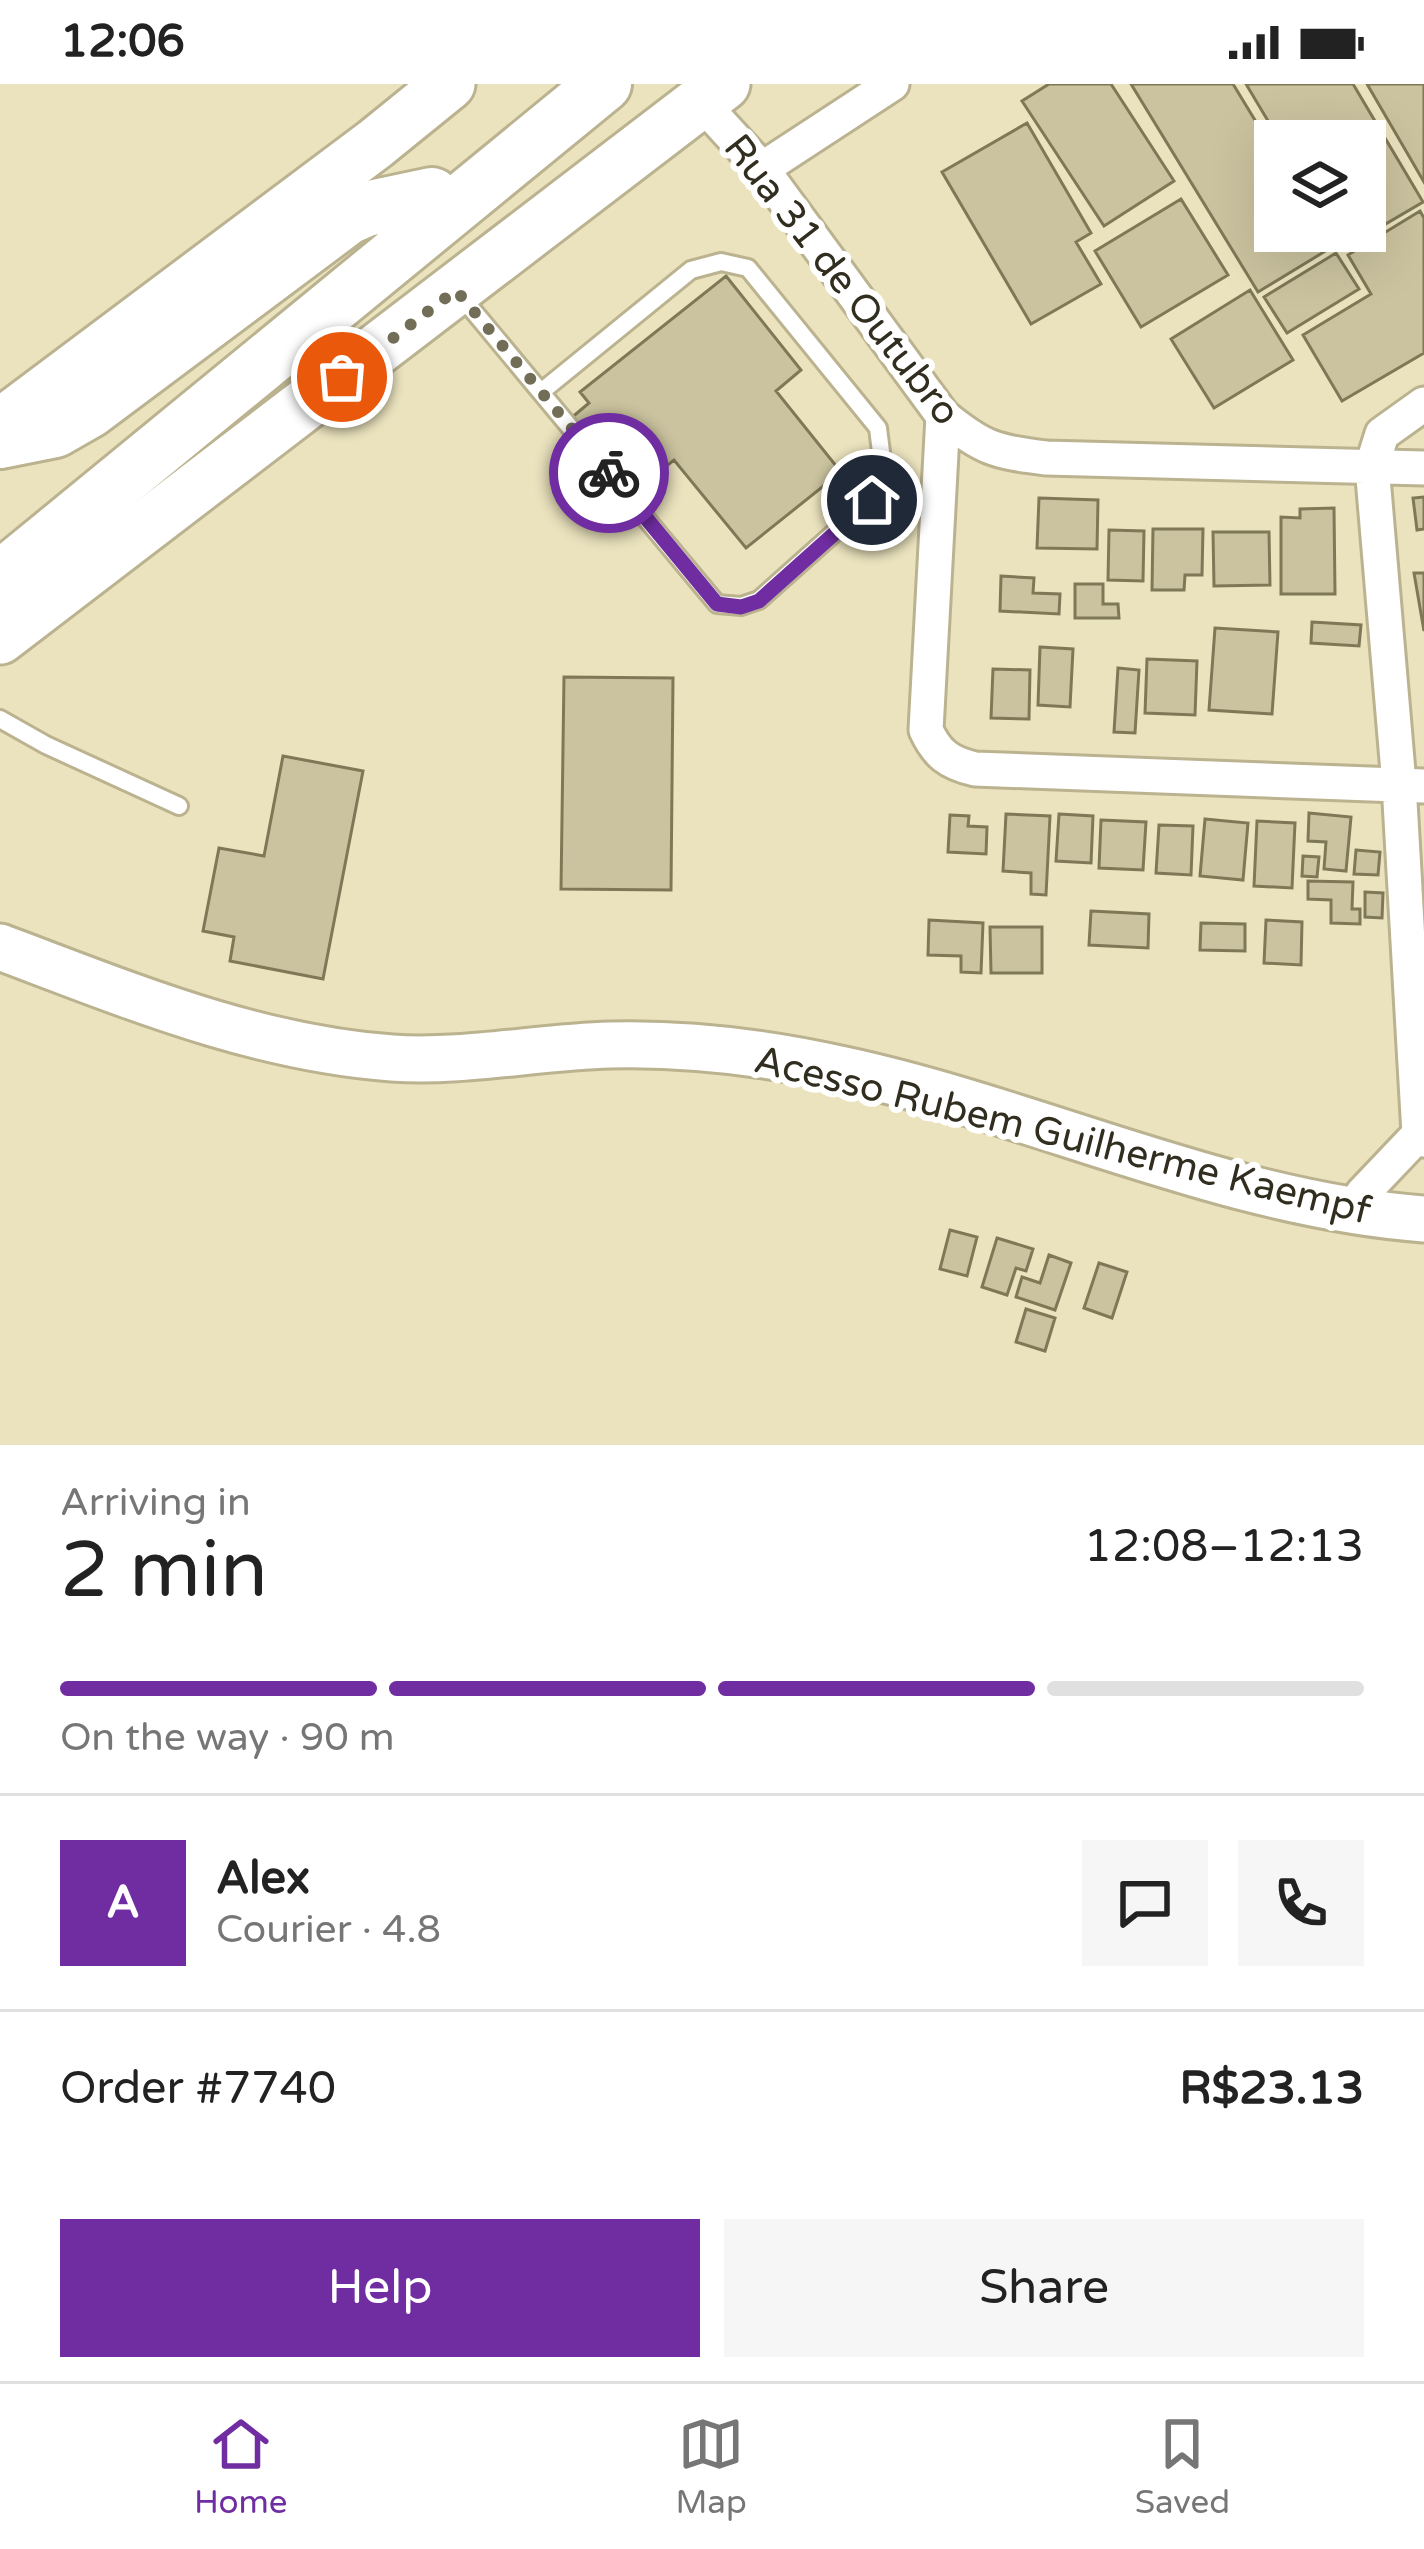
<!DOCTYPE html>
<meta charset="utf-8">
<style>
:root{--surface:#fff;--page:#f6f6f6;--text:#222;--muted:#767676;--line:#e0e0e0;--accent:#702da2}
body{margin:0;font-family:"Varela Round",sans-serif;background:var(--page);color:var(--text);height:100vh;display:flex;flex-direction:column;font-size:45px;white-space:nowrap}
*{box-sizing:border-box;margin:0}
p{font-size:39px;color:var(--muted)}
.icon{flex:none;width:66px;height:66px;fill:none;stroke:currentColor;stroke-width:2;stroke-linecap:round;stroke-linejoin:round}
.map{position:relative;height:1361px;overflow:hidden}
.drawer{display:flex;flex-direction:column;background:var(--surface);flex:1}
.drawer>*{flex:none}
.controls{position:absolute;left:1254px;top:36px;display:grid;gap:24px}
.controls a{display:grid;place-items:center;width:132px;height:132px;border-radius:0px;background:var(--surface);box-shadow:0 12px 48px #0002;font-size:60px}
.pin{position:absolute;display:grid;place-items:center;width:102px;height:102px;color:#fff;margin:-51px;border:6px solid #fff;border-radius:50%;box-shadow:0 3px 12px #0007}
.courier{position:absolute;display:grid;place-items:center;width:120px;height:120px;margin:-60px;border:9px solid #702da2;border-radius:50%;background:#fff;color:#222;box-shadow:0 3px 15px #0007}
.head em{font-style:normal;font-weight:600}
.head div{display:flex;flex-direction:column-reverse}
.head{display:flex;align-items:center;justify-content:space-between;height:204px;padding:0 60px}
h1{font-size:78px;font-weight:600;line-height:90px}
.bar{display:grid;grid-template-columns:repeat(4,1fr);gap:18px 12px;align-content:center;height:144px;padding:0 60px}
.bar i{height:15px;border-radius:9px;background:var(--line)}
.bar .active{background:var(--accent)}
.bar p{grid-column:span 4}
.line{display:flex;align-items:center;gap:30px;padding:0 60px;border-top:3px solid var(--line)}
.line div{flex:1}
.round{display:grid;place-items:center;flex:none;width:126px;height:126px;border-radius:0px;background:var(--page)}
.button{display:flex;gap:24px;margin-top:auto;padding:24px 60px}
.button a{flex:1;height:138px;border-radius:0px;background:var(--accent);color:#fff;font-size:48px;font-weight:600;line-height:138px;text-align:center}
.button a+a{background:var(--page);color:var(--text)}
.status{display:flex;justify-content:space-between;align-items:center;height:84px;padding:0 60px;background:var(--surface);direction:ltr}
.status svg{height:33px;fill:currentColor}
.menu{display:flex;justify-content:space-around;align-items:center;height:168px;border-top:3px solid var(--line);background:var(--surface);font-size:33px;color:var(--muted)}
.menu a{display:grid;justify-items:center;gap:6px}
.menu .active{color:var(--accent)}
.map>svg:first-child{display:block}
.building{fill:#cbc39f;stroke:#7f7856;stroke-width:3}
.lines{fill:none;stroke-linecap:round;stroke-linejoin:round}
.service-casing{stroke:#bbb28f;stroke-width:22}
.minor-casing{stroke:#bbb28f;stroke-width:39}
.secondary-casing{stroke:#bbb28f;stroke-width:51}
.primary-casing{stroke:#bbb28f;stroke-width:57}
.trunk-casing{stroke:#bbb28f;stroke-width:60}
.service{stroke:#fff;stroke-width:16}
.minor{stroke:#fff;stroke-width:33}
.secondary{stroke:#fff;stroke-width:45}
.primary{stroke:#fff;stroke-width:51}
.trunk{stroke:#fff;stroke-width:54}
.done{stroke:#726d57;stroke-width:12;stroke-dasharray:0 21.6}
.route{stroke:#702da2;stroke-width:15}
.labels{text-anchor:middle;stroke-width:12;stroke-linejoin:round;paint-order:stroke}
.street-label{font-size:39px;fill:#312e20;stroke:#fff}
</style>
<div class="status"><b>12:06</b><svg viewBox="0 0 49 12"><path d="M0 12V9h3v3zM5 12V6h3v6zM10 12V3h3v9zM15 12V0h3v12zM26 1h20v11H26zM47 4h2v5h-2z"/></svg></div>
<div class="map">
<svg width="1424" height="1361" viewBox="0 0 1424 1361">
<rect width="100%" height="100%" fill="#ebe3be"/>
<path class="building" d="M1049 0H1111L1174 97 1104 142 1022 17Z
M1131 0H1233L1275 69V147H1322L1332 163 1258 208Z
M1246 0H1353L1423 118 1343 165 1332 147H1365V57H1280Z
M1367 0H1424V98Z
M1027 39 1091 149 1076 158 1101 200 1031 240 942 88Z
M1181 115 1228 191 1141 243 1095 167Z
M1420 127 1424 134V269L1342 317 1303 251 1371 210 1348 171Z
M1336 169 1359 205 1287 249 1264 213Z
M726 192 801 286 776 307 841 388 746 464 674 376 631 410 570 335 589 319 580 308Z
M1250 206 1293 276 1214 324 1171 255Z
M1424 413V445L1417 446 1413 414Z
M1039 414 1098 416 1097 465 1037 464Z
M1334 424 1335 510H1281V433L1300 434V425Z
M1153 445H1203L1202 491H1185L1184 506H1152Z
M1109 446 1144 447 1143 497 1108 496Z
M1213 448H1269L1270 501 1214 502Z
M1414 489H1424V547Z
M1001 492 1034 494 1033 509 1060 510 1059 530 1000 527Z
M1075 500H1103V520H1118L1119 534H1075Z
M1312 538 1361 541 1359 562 1311 559Z
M1215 544 1278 548 1272 630 1209 626Z
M1040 563 1073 565 1070 623 1038 621Z
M1147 575 1197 577 1195 631 1145 629Z
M1118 584 1139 586 1135 649 1114 648Z
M993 585 1030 586 1029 635 991 634Z
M564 593 673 594 671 806 561 805Z
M283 672 363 687 323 895 230 877 234 853 203 847 219 764 264 772Z
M1309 729 1351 733 1346 787 1324 785 1326 758 1308 757Z
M1006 730 1050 732 1046 811 1031 810V789L1003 787Z
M1059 730 1093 732 1091 779 1056 777Z
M950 731 969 732 968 742 987 743 986 770 948 768Z
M1205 735 1248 739 1243 796 1200 792Z
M1101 736 1146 738 1143 786 1099 784Z
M1257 737 1295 739 1292 804 1254 802Z
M1159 741 1193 742 1191 791 1156 789Z
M1356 766 1380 768 1378 791 1354 790Z
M1303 772 1319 773 1317 793 1302 792Z
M1308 797 1353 798 1352 825H1360V840L1331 839V816L1308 815Z
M1365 808 1383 809 1382 834 1365 833Z
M1091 827 1149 830 1148 864 1089 861Z
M929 836 983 839 981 889 961 888V872L928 871Z
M1266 836 1302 838 1301 881 1264 879Z
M1201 839 1245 840V867L1200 866Z
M990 843H1042V889H991Z
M950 1146 977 1153 967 1192 940 1185Z
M997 1154 1033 1165 1026 1187 1016 1184 1007 1211 982 1203Z
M1049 1171 1071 1179 1055 1226 1016 1213 1022 1193 1040 1199Z
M1099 1179 1127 1188 1112 1234 1084 1224Z
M1026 1225 1055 1234 1045 1267 1016 1258Z"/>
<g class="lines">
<defs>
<path id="service" d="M460 211 717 520 741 522 759 516 871 416 883 384 878 344 748 184 721 178 691 186 541 308
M0 635 46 661 179 722"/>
<path id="minor" d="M699 16 762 85 943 332C982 364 995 368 1046 374L1424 384
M762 85 892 0
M1424 320 1382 350 1372 382 1399 700 1419 1050 1424 1056
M943 332 926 646C937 670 949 679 975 685L1424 702
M1358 1129 1362 1110 1419 1050"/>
<path id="secondary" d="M0 863C128 911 254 964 392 974 463 979 538 963 610 961 688 959 768 969 844 986 1038 1028 1225 1120 1424 1135"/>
<path id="primary" d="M0 341 375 60 449 0
M0 554 724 0"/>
<path id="trunk" d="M0 357 55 346 90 326 348 133 366 125 432 111
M0 495 604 0"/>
</defs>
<use href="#service" class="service-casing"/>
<use href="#minor" class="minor-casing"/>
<use href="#secondary" class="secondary-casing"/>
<use href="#primary" class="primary-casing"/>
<use href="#trunk" class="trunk-casing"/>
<use href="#service" class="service"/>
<use href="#minor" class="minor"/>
<use href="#secondary" class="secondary"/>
<use href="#primary" class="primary"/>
<use href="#trunk" class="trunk"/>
</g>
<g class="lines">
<path class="done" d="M342 293 456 206 609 389"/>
<path class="route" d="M609 389 717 520 741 523 759 517 872 416"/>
</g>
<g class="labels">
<g class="street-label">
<text transform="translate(843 195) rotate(52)" y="14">Rua 31 de Outubro</text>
<text transform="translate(1063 1050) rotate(14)" y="14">Acesso Rubem Guilherme Kaempf</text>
</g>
</g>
</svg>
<div class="controls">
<a><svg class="icon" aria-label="layers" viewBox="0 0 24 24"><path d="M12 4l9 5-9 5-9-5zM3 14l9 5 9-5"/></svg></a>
</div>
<div class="pin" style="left:342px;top:293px;background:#ea580c"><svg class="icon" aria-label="bag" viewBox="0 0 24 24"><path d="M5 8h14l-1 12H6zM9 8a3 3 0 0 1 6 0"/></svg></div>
<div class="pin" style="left:872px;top:416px;background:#1f2937"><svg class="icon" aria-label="home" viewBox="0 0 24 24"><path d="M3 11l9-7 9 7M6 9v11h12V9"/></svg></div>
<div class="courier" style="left:609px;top:389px"><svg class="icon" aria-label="bike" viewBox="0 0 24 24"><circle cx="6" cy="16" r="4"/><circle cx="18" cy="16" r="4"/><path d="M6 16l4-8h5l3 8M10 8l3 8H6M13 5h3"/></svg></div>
</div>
<section class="drawer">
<div class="head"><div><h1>2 min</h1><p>Arriving in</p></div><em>12:08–12:13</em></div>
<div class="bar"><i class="active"></i><i class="active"></i><i class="active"></i><i></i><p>On the way · 90 m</p></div>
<div class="line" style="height:216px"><b class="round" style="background:var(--accent);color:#fff">A</b><div><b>Alex</b><p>Courier · 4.8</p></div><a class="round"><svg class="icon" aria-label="chat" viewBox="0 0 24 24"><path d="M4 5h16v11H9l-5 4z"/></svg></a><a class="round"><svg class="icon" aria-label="phone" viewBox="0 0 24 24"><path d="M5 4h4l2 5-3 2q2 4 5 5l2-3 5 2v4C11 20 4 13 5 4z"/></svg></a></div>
<div class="line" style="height:156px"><div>Order #7740</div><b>R$23.13</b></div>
<div class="button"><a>Help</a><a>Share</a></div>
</section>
<nav class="menu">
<a class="active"><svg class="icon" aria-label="home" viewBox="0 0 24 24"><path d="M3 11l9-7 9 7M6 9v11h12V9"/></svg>Home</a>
<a><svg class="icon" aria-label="map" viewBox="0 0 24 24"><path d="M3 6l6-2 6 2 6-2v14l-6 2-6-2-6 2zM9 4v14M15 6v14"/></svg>Map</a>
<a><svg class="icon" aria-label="saved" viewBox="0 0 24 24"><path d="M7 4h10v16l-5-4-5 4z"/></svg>Saved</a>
</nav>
